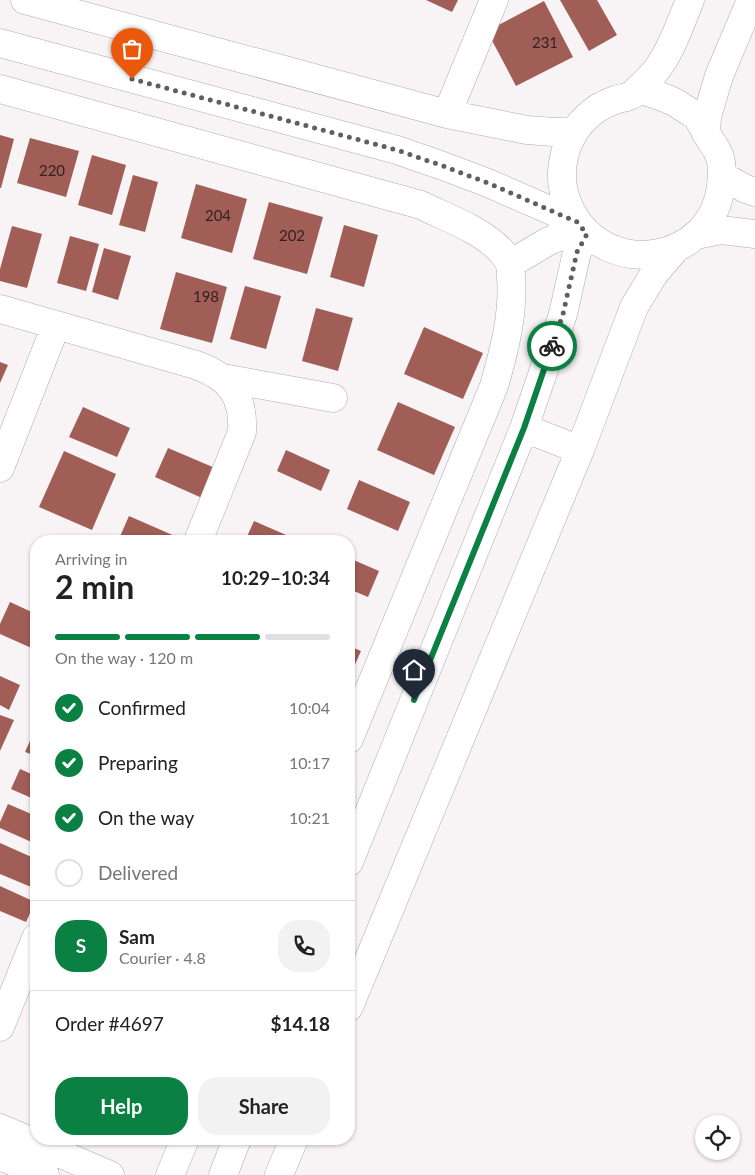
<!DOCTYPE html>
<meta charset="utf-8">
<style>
:root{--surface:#fff;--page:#f2f2f2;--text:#222;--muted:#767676;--line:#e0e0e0;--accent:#0b8043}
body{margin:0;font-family:Lato,sans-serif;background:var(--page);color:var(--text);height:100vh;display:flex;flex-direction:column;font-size:19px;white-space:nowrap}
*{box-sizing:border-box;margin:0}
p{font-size:16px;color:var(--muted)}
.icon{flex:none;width:28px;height:28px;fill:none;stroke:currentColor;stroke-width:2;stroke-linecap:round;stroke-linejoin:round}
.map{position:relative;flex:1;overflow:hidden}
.panel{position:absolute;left:30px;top:535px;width:325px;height:610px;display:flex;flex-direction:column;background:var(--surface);border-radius:20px;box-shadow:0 1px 4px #0004}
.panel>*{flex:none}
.tools{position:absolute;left:695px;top:1115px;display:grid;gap:10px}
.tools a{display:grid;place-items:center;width:45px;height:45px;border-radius:50%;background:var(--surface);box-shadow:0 1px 4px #0004;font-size:25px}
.pin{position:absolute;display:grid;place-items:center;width:42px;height:42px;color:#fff;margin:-51px -21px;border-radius:50% 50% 50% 0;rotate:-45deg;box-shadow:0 0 5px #0007}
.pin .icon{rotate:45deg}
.courier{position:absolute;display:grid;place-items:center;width:50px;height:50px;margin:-25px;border:4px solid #0b8043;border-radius:50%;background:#fff;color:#222;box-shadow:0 1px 6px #0007}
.headline em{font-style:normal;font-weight:700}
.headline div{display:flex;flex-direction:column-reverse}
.headline{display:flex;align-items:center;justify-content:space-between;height:85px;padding:0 25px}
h1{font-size:32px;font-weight:700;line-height:38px}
.bar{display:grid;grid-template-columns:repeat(4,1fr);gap:8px 5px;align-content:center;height:60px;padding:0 25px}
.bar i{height:6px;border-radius:4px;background:var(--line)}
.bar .active{background:var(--accent)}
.bar p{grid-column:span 4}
.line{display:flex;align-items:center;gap:12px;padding:0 25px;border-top:1px solid var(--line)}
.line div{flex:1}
.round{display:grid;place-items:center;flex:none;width:52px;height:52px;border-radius:20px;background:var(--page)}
ol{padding:0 25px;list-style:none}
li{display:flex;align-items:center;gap:15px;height:55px}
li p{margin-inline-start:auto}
li .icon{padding:5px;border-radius:50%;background:var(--accent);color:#fff;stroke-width:4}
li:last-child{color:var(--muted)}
li i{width:28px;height:28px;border:2px solid var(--line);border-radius:50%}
.button{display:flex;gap:10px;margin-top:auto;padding:10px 25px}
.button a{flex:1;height:58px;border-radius:20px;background:var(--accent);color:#fff;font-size:20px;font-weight:700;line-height:58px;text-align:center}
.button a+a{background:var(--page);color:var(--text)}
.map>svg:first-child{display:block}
.building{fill:#a15e56}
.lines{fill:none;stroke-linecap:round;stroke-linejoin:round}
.minor-casing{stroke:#afaaac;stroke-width:29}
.minor{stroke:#fff;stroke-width:28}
.done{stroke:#615e60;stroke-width:5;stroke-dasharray:0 9}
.route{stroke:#0b8043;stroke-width:6}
.labels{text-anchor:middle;stroke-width:5;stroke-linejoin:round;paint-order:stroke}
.number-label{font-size:15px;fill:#342221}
</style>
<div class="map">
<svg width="755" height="1175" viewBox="0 0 755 1175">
<rect width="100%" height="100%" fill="#f8f3f5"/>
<path class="building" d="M426 0H458L452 12Z
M560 0H597L617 35 589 51Z
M544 1 573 57 516 86 487 31Z
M0 135 14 139 1 188H0Z
M30 138 79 151 66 197 17 183Z
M92 155 126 165 112 215 78 205Z
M133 175 158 182 145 232 119 225Z
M196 184 247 199 232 253 181 238Z
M269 202 323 217 307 274 253 259Z
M344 225 378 235 364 287 330 277Z
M12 226 42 234 27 288 0 281V269Z
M70 236 99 244 86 291 57 283Z
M104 248 131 256 118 300 92 292Z
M176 272 227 287 212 343 160 329Z
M245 286 281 296 266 349 230 339Z
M316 308 353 318 338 371 302 361Z
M424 327 483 353 463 399 404 374Z
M0 362 8 365 0 383Z
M398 402 455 427 434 475 377 450Z
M83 407 130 428 117 457 69 437Z
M168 448 215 468 202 498 155 477Z
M286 450 330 470 321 491 277 471Z
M64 451 116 474 92 530 39 507Z
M359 480 410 502 398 531 347 509Z
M129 516 177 537 175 541H118Z
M254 521 300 541H245Z
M349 558 379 571 368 597 349 589Z
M10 602 36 614V650L0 634V624Z
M349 646 361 651 349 678Z
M0 676 20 685 9 710 0 705Z
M36 701V719L30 716Z
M0 715 14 720 0 751Z
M33 734 36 735V756L25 752Z
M20 769 36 776V800L11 789Z
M8 804 36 816V844L0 828V822Z
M0 843 36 859V889L0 874Z
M0 886 35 902 26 922 0 911Z"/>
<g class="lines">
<defs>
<path id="minor" d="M25 0 447 114 527 130 554 132 574 131
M0 43 397 150 443 166 488 183 577 222
M0 89 421 205C447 218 480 229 500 250 503 253 507 258 509 262 511 267 511 273 511 277 514 314 504 351 494 386L349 739
M638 89C650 93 663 96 674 102 678 104 682 107 687 110 689 112 694 114 696 116 701 122 704 130 708 136 711 142 717 149 719 155 723 164 722 176 721 185 713 263 607 281 571 211 552 174 564 131 598 108 603 105 609 102 615 100 620 98 625 98 629 96 633 95 636 92 638 89Z
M638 89C646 82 654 74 660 65 673 46 681 22 690 0
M447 114 494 0
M705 132 708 113 719 76 751 0
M722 176 746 189 755 192
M696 235 721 230 755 234
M510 264 547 242 581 227
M0 309 196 365C230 377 244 396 242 432L198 541
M223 378 333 398
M524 428 580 450
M0 468 56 325
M349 862 524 428 563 314 577 252 587 234
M349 1007 580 450 634 307 654 274 677 247
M0 1027 36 938
M0 1128 110 1175
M0 1156 45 1175
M170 1175 185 1139
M223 1175 237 1139
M279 1175 294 1139"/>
</defs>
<use href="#minor" class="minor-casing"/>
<use href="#minor" class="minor"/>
</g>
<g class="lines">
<path class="done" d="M132 79 397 150 443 166 488 183 577 222 587 234 577 252 563 314 552 346"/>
<path class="route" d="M414 700 524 428 552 346"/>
</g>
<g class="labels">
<g class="number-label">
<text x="545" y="48">231</text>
<text x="52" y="176">220</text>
<text x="218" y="221">204</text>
<text x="292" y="241">202</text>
<text x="206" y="302">198</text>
</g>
</g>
</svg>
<div class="tools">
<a><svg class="icon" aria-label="locate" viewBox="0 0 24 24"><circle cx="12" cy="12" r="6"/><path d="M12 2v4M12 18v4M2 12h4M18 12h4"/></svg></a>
</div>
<div class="pin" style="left:132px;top:79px;background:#ea580c"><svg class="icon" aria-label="bag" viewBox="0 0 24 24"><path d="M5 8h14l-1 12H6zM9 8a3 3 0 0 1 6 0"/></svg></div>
<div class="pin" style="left:414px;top:700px;background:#1f2937"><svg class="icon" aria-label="home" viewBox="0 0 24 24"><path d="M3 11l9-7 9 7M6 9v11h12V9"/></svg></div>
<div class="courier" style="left:552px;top:346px"><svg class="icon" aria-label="bike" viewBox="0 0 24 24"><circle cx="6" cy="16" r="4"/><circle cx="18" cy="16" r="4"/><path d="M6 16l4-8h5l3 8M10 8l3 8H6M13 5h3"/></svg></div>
<section class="panel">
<div class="headline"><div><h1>2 min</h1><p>Arriving in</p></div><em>10:29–10:34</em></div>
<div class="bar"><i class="active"></i><i class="active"></i><i class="active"></i><i></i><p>On the way · 120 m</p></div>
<ol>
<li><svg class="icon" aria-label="check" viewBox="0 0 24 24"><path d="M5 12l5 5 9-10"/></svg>Confirmed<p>10:04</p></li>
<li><svg class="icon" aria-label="check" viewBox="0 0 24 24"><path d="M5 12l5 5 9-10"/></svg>Preparing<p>10:17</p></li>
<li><svg class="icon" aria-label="check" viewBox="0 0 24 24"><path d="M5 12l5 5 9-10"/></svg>On the way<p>10:21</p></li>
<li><i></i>Delivered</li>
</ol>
<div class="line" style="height:90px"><b class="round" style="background:var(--accent);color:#fff">S</b><div><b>Sam</b><p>Courier · 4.8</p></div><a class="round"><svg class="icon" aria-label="phone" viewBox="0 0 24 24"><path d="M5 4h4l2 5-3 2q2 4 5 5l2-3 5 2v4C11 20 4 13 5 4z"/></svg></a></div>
<div class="line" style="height:65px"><div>Order #4697</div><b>$14.18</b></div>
<div class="button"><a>Help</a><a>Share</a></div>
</section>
</div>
